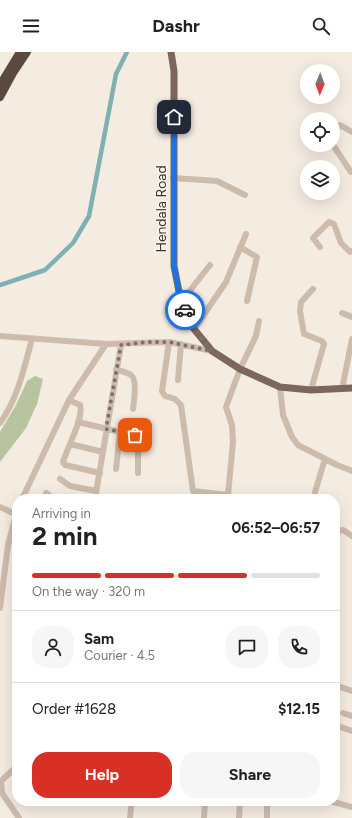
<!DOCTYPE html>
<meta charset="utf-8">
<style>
:root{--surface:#fff;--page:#f6f6f6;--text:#222;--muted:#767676;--line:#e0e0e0;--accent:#d93025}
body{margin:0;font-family:Figtree,sans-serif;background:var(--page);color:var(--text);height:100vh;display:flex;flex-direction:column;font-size:15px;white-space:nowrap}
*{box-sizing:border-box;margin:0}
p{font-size:13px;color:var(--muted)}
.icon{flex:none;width:22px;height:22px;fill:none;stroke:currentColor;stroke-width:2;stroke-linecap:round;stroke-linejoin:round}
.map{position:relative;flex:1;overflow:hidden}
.sheet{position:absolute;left:12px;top:442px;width:328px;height:312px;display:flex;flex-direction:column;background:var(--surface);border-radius:16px;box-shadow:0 4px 16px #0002}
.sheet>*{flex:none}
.needle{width:26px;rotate:181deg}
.tools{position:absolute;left:300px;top:12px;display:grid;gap:8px}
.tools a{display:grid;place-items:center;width:40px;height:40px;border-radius:50%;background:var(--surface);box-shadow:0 4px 16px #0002;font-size:20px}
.pin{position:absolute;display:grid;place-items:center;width:34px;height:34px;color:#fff;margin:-17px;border-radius:8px;box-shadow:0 2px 6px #0006}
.courier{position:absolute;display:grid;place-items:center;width:40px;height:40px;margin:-20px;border:3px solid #1a73e8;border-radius:50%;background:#fff;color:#222;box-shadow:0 1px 5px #0007}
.headline em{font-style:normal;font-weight:700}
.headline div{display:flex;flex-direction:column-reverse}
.headline{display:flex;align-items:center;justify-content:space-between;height:68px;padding:0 20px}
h1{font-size:26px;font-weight:700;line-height:30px}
.bar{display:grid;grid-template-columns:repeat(4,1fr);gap:6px 4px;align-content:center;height:48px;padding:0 20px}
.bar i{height:5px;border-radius:3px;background:var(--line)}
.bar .selected{background:var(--accent)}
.bar p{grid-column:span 4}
.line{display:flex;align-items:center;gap:10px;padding:0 20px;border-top:1px solid var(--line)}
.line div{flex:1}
.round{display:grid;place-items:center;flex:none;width:42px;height:42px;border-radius:16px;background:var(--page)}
.primary-button{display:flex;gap:8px;margin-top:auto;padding:8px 20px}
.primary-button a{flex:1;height:46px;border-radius:16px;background:var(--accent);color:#fff;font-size:16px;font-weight:700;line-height:46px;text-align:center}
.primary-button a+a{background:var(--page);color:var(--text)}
header{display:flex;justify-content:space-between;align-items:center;height:52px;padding:0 20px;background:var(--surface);font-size:18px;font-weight:700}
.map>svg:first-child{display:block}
.green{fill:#b8c4a0}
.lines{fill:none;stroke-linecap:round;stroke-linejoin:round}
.canal{stroke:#7fb0b2;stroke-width:4.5}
.minor{stroke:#cdbbac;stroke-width:6}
.major{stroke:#7d675c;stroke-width:7}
.highway{stroke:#5c4a42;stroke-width:8}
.done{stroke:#7c716b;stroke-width:4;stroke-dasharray:0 7.2}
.route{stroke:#1a73e8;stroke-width:5}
.labels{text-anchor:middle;stroke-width:3;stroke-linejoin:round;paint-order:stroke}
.street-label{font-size:14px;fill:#3b302b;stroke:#fbf5ee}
</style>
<header><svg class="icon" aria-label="menu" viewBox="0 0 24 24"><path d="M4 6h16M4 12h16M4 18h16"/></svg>Dashr<svg class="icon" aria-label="search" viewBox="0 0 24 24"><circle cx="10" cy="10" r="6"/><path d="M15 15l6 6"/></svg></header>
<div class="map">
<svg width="352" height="766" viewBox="0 0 352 766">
<rect width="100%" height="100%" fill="#f4ebe1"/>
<path class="green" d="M35 324 43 327 37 352 26 376 0 410V380L16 353 27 329Z"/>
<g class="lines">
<path class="canal" d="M0 233 45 218 73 191 89 164 116 22 127 0"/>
<path class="minor" d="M333 82 340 73 352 80
M333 93 351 120
M173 126 217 129 245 143
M240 195 257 205 247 249
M320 195 313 186 329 170 334 172 341 191 350 200 352 199
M181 250 210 213
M342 261 352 265
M194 277 226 230 246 182
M0 284 106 292 169 290 212 299
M169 290 162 339 165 344 175 347 181 353 193 439 228 443
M116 318C121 319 128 320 132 324 137 329 134 350 133 357
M178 328 181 292
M280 335 283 363 292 385 298 393 337 413 352 419
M342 337 352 287
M311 338 324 292 322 289 304 282 300 259 301 250 313 237
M69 348 80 353C84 366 67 396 63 410L65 413 100 421
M78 370 137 384 138 386V421
M0 371C18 346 24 316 32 287
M70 392 103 400
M116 417 120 381
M60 427 70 434 96 439
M315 440 325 407
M46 441 54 447
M22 447 69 348 106 292
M95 447 121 293
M229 447 228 443 233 390 232 373 226 355 240 317 256 284 259 269
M0 455 15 462
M335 479 343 478 352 484
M0 556 8 493 17 458
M335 633 352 639
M343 661 352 664
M335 673 352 679
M17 714 1 729 2 741 19 766
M330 749 352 755
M130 766 131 756
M204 766 205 749
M239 766 240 749
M267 766V749"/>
<path class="major" d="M171 0 174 19V214L181 250 194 277 212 299 240 317 280 335 311 338 352 336"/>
<path class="highway" d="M0 33 20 0
M0 45 13 21 27 0"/>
</g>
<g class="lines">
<path class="done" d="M135 383 106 377 121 293 147 290H169L212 299 194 277 185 258"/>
<path class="route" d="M174 65V214L181 250 185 258"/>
</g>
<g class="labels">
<g class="street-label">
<text transform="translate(161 157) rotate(-90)" y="5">Hendala Road</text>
</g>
</g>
</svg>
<div class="tools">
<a><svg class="needle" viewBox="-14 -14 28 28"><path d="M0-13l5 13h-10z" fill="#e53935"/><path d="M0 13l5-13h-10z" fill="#767676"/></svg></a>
<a><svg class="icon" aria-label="locate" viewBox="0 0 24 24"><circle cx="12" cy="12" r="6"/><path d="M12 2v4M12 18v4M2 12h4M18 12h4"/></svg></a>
<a><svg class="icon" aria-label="layers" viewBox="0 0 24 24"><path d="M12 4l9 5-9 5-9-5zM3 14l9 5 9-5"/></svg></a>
</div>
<div class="pin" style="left:135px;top:383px;background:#ea580c"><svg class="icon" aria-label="bag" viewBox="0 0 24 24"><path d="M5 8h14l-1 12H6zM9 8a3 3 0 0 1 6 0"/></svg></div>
<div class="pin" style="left:174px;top:65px;background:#1f2937"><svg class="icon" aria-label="home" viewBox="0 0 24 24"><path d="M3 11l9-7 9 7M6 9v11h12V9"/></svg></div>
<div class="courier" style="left:185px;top:258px"><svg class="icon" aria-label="car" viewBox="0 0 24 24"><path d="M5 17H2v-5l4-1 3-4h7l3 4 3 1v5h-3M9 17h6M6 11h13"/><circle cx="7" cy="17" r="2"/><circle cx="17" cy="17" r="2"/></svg></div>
<section class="sheet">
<div class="headline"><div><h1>2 min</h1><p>Arriving in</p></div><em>06:52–06:57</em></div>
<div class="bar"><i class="selected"></i><i class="selected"></i><i class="selected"></i><i></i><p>On the way · 320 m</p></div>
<div class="line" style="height:72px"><a class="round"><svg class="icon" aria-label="person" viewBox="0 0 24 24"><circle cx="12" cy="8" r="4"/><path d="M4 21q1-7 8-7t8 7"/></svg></a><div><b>Sam</b><p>Courier · 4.5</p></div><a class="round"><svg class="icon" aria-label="chat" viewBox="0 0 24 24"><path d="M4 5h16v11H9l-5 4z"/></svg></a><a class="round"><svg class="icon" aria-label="phone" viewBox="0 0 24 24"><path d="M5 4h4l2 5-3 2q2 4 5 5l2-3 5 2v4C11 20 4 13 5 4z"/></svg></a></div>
<div class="line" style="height:52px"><div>Order #1628</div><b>$12.15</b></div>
<div class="primary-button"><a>Help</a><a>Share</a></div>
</section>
</div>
